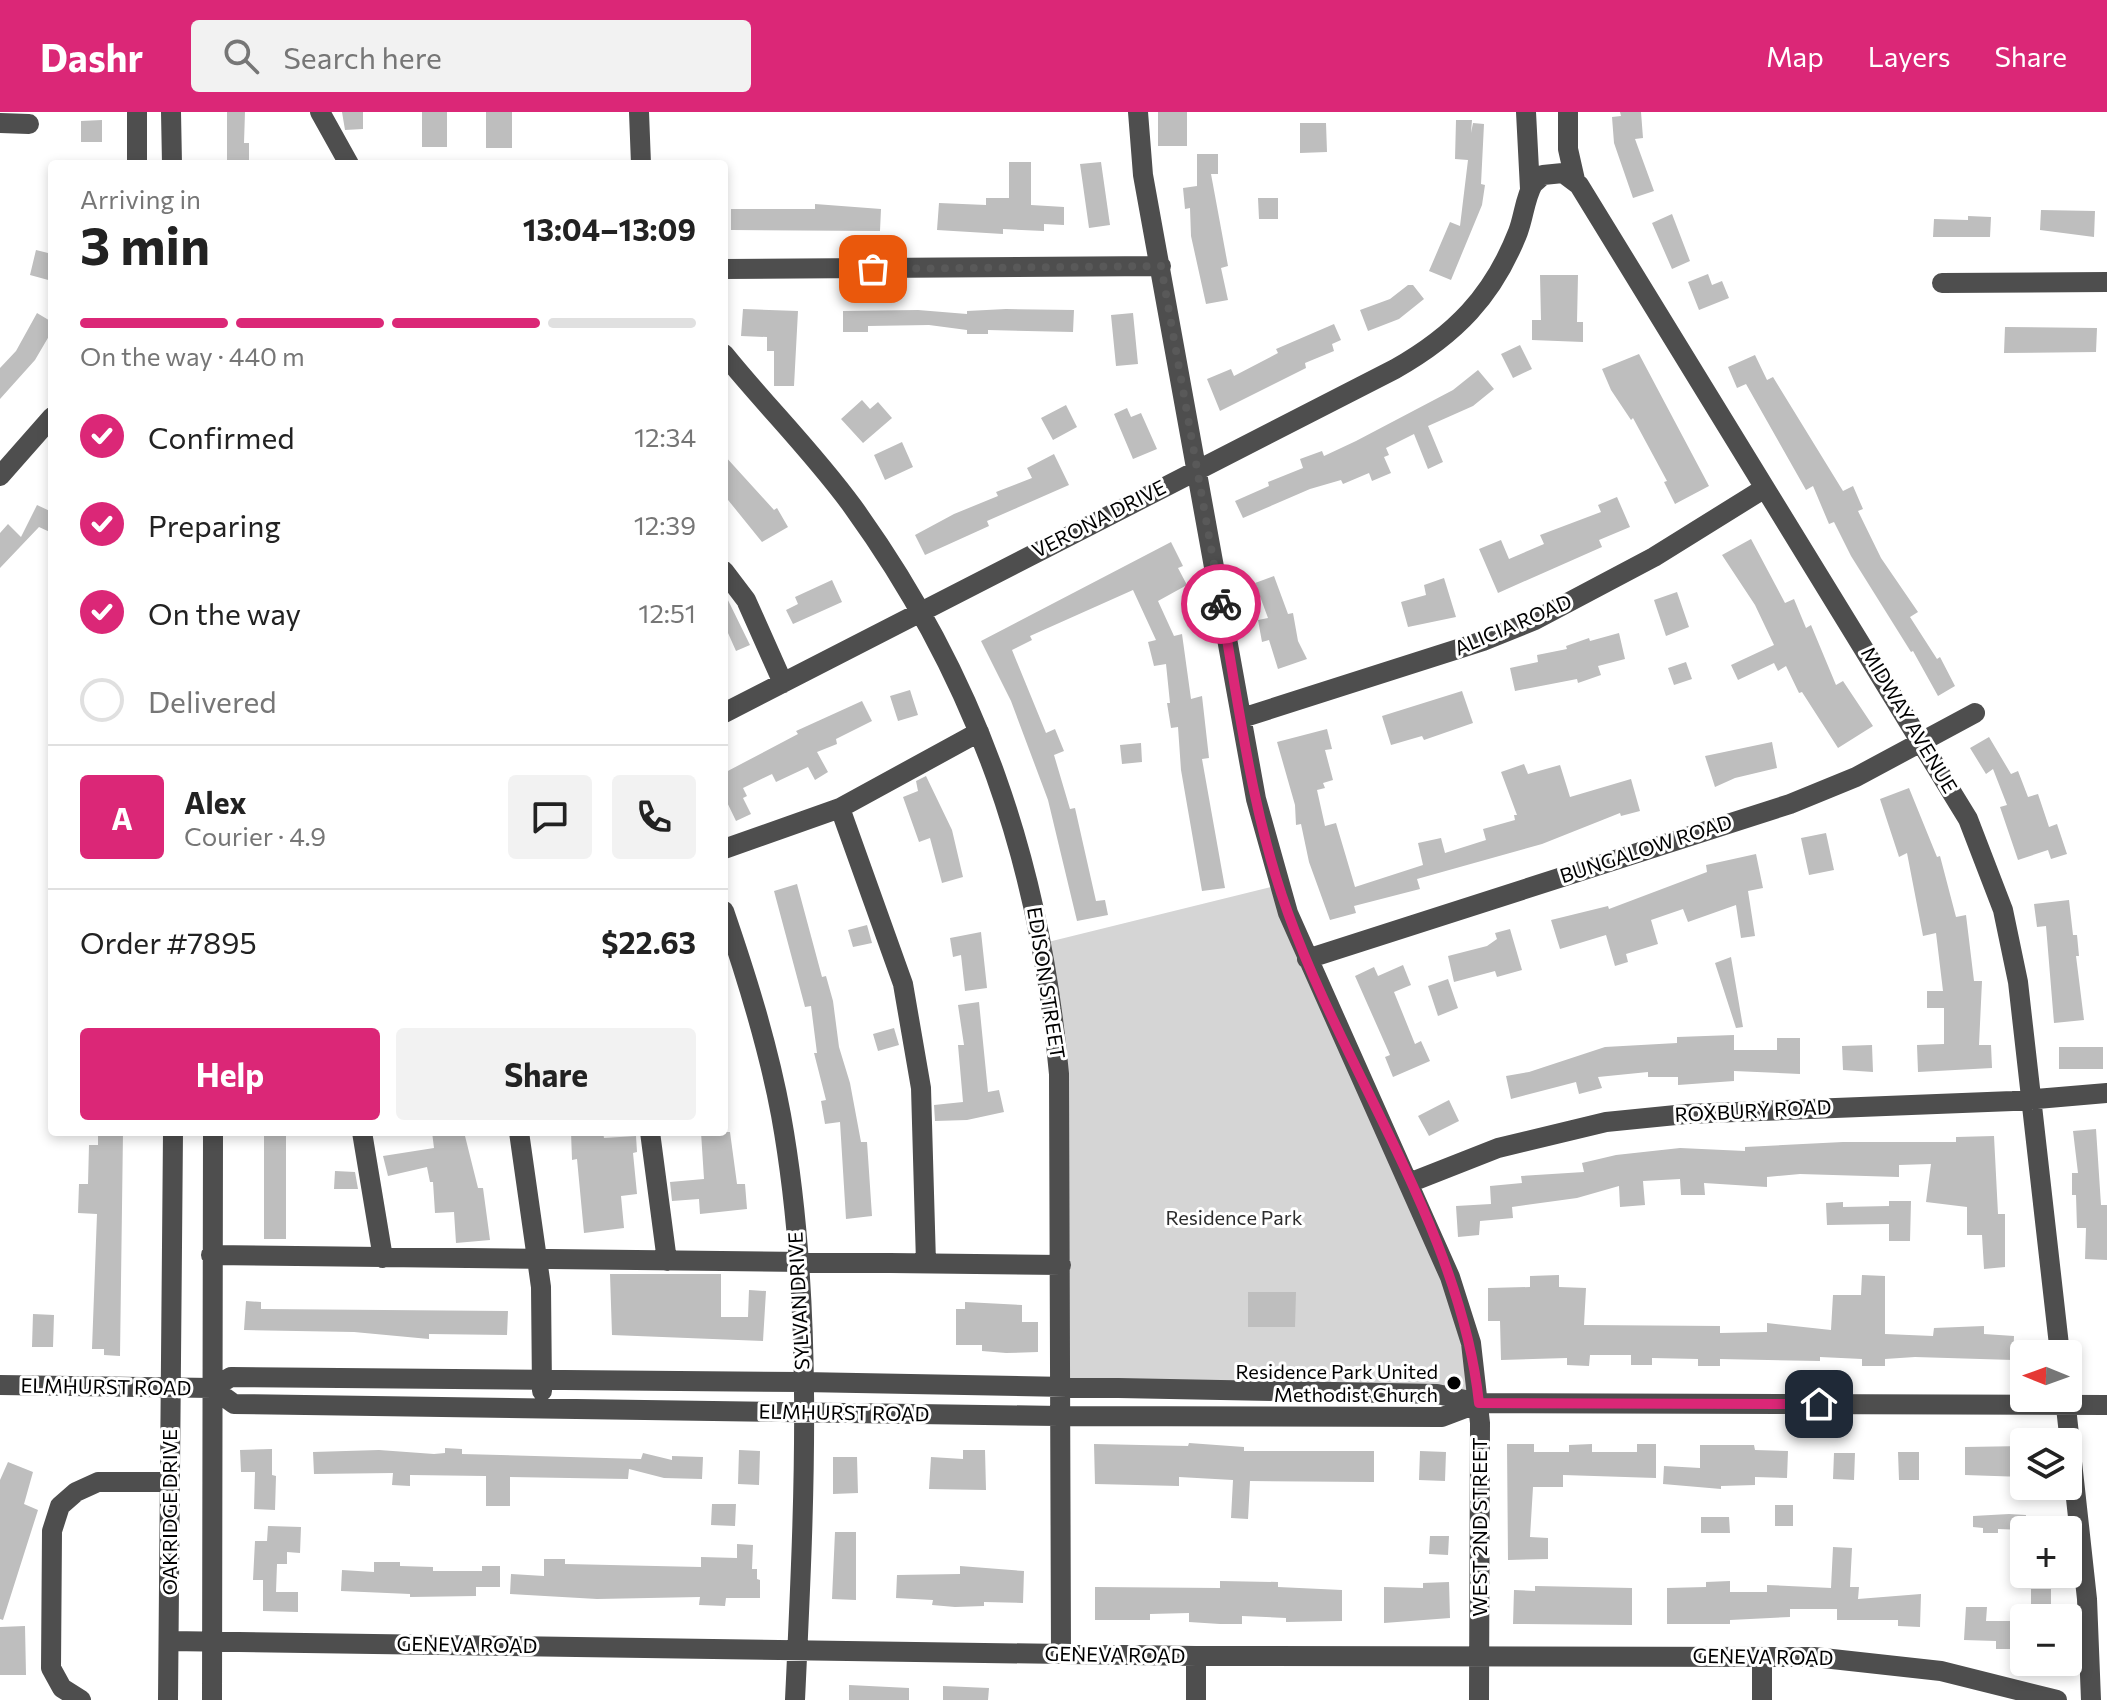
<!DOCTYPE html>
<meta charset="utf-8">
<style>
:root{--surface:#fff;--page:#f2f2f2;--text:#222;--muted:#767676;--line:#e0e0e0;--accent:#db2777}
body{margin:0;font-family:Commissioner,sans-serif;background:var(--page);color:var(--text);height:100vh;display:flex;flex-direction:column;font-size:30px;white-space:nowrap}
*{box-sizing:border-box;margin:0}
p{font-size:26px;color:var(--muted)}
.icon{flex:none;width:44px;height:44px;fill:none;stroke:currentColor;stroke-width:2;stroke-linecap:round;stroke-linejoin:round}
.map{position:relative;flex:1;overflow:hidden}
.drawer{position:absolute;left:48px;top:48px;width:680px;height:976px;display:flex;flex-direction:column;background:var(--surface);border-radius:8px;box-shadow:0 4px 12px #0003}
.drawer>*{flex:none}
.needle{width:52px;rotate:271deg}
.tools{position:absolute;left:2010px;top:1228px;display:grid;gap:16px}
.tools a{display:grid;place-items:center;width:72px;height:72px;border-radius:8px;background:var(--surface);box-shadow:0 4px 12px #0003;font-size:40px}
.pin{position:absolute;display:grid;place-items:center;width:68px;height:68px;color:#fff;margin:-34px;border-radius:16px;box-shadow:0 4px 12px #0006}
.courier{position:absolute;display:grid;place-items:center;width:80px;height:80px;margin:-40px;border:6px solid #db2777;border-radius:50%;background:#fff;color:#222;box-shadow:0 2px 10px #0007}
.headline em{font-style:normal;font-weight:700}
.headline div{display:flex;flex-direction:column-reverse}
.headline{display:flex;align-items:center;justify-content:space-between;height:136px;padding:0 32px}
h1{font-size:52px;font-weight:700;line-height:60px}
.bar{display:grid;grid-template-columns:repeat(4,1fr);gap:12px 8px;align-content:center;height:96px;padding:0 32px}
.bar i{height:10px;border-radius:6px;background:var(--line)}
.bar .on{background:var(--accent)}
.bar p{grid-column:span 4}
.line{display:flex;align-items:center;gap:20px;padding:0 32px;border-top:2px solid var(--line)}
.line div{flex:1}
.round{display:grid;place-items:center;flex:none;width:84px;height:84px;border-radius:8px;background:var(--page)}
ol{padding:0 32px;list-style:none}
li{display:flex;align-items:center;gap:24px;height:88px}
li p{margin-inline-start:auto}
li .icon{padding:8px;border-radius:50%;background:var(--accent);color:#fff;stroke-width:4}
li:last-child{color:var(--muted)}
li i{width:44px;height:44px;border:4px solid var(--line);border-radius:50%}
.primary-button{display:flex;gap:16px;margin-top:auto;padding:16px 32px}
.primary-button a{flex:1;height:92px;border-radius:8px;background:var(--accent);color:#fff;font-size:32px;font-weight:700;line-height:92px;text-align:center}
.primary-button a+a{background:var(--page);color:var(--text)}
header{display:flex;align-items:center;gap:48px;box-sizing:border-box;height:112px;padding:0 40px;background:var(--accent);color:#fff}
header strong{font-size:38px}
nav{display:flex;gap:44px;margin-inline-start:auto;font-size:28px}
.search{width:560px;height:72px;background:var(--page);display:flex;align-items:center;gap:20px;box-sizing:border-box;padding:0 28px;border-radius:8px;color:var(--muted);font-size:30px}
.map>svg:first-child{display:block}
.green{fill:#d5d5d5}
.building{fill:#bebebe}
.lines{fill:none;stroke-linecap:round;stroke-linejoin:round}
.minor{stroke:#4e4e4e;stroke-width:20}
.done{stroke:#595959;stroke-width:8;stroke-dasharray:0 14.4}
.route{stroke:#db2777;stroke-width:10}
.poi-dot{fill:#000;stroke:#fff;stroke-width:3}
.labels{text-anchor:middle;stroke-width:6;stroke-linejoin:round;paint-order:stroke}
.street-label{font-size:20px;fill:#000;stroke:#fff}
.park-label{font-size:20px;fill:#2c2c2c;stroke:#fff}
.poi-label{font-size:20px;fill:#000;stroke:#fff;text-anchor:end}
</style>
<header>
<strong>Dashr</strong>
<div class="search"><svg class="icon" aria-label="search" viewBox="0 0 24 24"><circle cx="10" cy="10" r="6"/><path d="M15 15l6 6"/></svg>Search here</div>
<nav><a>Map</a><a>Layers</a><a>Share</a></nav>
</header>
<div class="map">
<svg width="2107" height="1588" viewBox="0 0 2107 1588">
<rect width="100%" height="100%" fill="#fff"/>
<path class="green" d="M1279 773 1450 1165 1479 1291 1060 1276 1061 1153 1044 831Z"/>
<path class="building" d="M227 0H245L244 31H249V52H227Z
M342 0H363V17L345 18Z
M422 0H447V35H422Z
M486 0H512V36H486Z
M1158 0H1187V34H1158Z
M1620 0H1641L1643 26 1635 27 1654 79 1633 86 1614 31 1612 5 1621 4Z
M102 8V30H81V9Z
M1456 8H1472L1471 21 1473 11 1484 12 1481 72 1485 73 1482 93 1451 168 1429 159 1450 110 1460 114 1468 48 1455 47Z
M1300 11H1326L1327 40 1300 41Z
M1197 42H1218V62H1211L1228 154 1221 156 1228 188 1206 192 1191 124 1190 96 1185 97 1183 76 1197 74Z
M1009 50H1031V93L1064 95V113L1044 112V119L1003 117V122L937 118 939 91 986 93V86H1009Z
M1101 50 1110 113 1089 116 1080 52Z
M1258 86H1278V107H1259Z
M815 92 881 97 880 119 731 118V97H815Z
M2041 98 2095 99 2094 125 2040 118Z
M1672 102 1690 149 1672 157 1652 111Z
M1968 104 1991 105 1990 125H1933L1934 107 1968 108Z
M36 138 52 142V169L30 163Z
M1708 162 1712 173 1722 169 1729 186 1699 198 1688 170Z
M1540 163H1578L1577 210H1583V230L1532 228V208H1541Z
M1408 173H1413L1424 187 1399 207 1368 219 1360 198 1390 187Z
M743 197 798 199 794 274H774V239H767V225L741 224Z
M1006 197 1074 198 1073 220 988 218V222H967V218L929 213 868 214V220H843V199L918 198 967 202V199Z
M37 201 52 210V219L35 248 0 287V256L16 239Z
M1133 201 1138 252 1116 254 1111 203Z
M1334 212 1341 228 1332 232 1334 239 1305 251 1306 256 1220 299 1207 267 1231 257 1234 264 1278 241 1276 237Z
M2005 215 2097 216 2096 240 2004 241Z
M1520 233 1532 257 1513 266 1501 242Z
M1639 242 1709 374 1675 392 1664 370 1667 369 1633 306 1631 308 1611 278 1602 257Z
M1755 243 1767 268 1773 265 1843 379 1853 374 1863 397 1858 399 1881 446 1918 500 1910 505 1937 547 1940 545 1955 574 1938 584 1913 539 1911 540 1851 444 1834 410 1829 412 1813 374 1806 378 1746 272 1737 276 1728 255Z
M1478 258 1494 277 1473 294 1428 314 1443 350 1428 357 1414 322 1386 336 1389 343 1384 345 1391 361 1372 369 1369 361 1343 372 1341 368 1310 377 1243 406 1235 389 1269 374 1268 370 1303 356 1300 347 1322 339 1324 344 1356 329 1453 278Z
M862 288 870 297 878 290 892 306 863 331 841 307Z
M1066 293 1077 315 1053 328 1041 306Z
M1127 296 1131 305 1141 301 1157 337 1133 347 1114 302Z
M902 330 913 355 885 368 874 343Z
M1054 342 1069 373 987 409 989 414 925 443 915 423 954 402 998 384 996 380 1032 366 1027 356Z
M724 343 774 398 777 396 788 415 762 430 724 383Z
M1617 385 1630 415 1599 428 1602 435 1498 481 1479 437 1501 428 1509 447 1544 432 1540 423 1601 400 1598 393Z
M37 393 52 400V421L39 415 0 456V421L8 412 21 425Z
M1751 427 1785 491 1794 487 1806 516 1811 513 1836 573 1843 569 1873 614 1838 636 1802 580 1799 581 1786 554 1778 559 1774 551 1738 568 1731 553 1774 533 1755 493 1722 443Z
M1171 430 1183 454 1178 456 1187 473 1158 489 1174 524 1182 522 1191 587 1202 584 1209 646 1202 647 1225 776 1202 779 1181 658 1178 615 1171 616 1167 591H1170L1166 552 1154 554 1148 530 1156 528 1133 478 1030 524 1032 528 1012 538 1046 621 1055 617 1064 639 1054 643 1070 697 1075 696 1096 789 1105 788 1108 803 1077 809 1048 688 1011 589 981 529Z
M1274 464 1288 502 1293 501 1298 529 1307 547 1278 557 1269 528 1262 530 1258 508 1268 506 1255 471Z
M1444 466 1456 505 1408 515 1401 490 1426 483 1424 473Z
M832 468 842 490 793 512 786 498 798 492 795 485Z
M724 480 750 533 736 539 724 512Z
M1677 480 1689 515 1666 524 1654 488Z
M1619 521 1625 547 1598 554 1601 563 1578 571 1577 567 1515 579 1510 556 1538 550 1537 543 1567 537 1566 534 1589 526 1590 529Z
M1686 550 1692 567 1674 573 1668 556Z
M910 578 918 603 898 609 890 584Z
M1462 579 1473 611 1424 628 1422 624 1391 633 1382 604Z
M862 589 872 609 836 627 837 632 817 640 828 660 815 668 808 655 776 670 772 662 743 676 747 684 743 686 751 702 736 709 724 684V661L798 622 796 619Z
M1327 617 1332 637 1325 638 1333 668 1323 671 1325 676 1317 678 1325 714 1336 711 1355 775 1423 753 1418 731 1441 726 1445 741 1486 728 1483 717 1515 708 1514 703H1517L1501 660 1524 652 1528 662 1560 653 1570 685 1631 667 1640 699 1621 704 1620 701 1542 732 1417 767 1420 777 1354 794 1356 801 1330 808 1309 750 1301 712 1296 713 1295 693 1277 630Z
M1989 625 2011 662 2018 659 2028 685 2038 682 2049 715 2057 712 2067 742 2051 747 2048 738 2018 748 2000 695 2007 693 1993 657 1986 662 1970 636Z
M1772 630 1777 656 1735 666 1715 675 1705 644Z
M1141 631 1142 650 1122 652 1120 633Z
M926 664 952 718 963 765 942 771 930 726 919 730 903 685 918 679 916 669Z
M1909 676 1937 745 1940 744 1956 805 1966 803 1974 869H1982L1979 933H1991L1992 956 1918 960 1917 933 1944 932V896H1927V879H1943L1936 821 1923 824 1907 741 1899 745 1880 687Z
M1826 721 1834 758 1809 763 1801 726Z
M1756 742 1763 776 1748 779 1755 824 1741 826 1736 793 1688 810 1683 797 1651 808 1658 832 1626 842 1628 850 1615 854 1606 823 1560 837 1551 808 1608 794 1609 797 1707 760 1706 753Z
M797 772 822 865 826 864 833 889 839 935 850 971 861 1030H867L872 1104 846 1107 840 1010 825 1012 821 989 826 988 814 941H817L811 894 805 895 774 779Z
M2069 788 2073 823H2077L2079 844H2076L2084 908 2054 911 2046 814 2037 815 2034 792Z
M867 813 872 831 853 835 848 818Z
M1510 817 1522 858 1497 865 1495 859 1454 870 1448 844 1487 834 1497 827 1495 821Z
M981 820 987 876 965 879 961 843 953 845 950 826Z
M1731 845 1743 915 1736 916 1715 851Z
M1403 853 1411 873 1394 880 1415 932 1421 929 1430 949 1393 965 1385 945 1390 943 1355 864 1374 855 1378 864Z
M1448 867 1458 896 1438 904 1428 874Z
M979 890 988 980 999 978 1004 1000 967 1008 935 1009 934 993 963 990 958 933H964L958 893Z
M894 916 899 933 878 939 873 922Z
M1734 923V938H1777V926H1800V962L1734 959V969L1678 973V965H1648V960L1598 965 1602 976 1579 982 1576 970 1511 987 1506 964 1529 960 1605 935 1677 931V925Z
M1872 933 1873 960 1843 958 1842 934Z
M2059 935H2103V957H2059Z
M1449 988 1459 1009 1429 1024 1418 1004Z
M2096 1017 2101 1093H2107V1148L2085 1147 2086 1116H2077L2076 1083H2072V1061H2078L2073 1019Z
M98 1020H123L120 1244 104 1243V1237H92L97 1102 78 1101 79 1072H88L89 1033H98Z
M264 1020H286V1127H264Z
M432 1020H464L478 1076H483L490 1128 456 1131 454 1100 435 1101 433 1070H430L427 1055 388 1064 383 1044 434 1036Z
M571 1020H603L604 1026 636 1024 637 1040 633 1041 637 1082 621 1084 624 1116 584 1121 577 1047 572 1048Z
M701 1020H730L737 1072H745L747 1097 700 1102 699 1087 672 1089 670 1070 704 1067Z
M1994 1024 1998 1102H2005V1155L1984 1157 1982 1123H1967V1095L1926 1090 1931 1052 1899 1053V1065L1800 1062 1767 1065V1075L1704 1071 1705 1083H1681L1680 1067 1643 1069 1645 1093 1620 1095 1619 1074 1577 1086 1512 1095 1513 1106 1480 1109 1479 1123 1458 1125 1456 1094 1491 1092 1490 1074 1522 1071 1521 1064 1584 1060 1582 1051 1616 1043 1680 1036 1745 1039V1035L1843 1030H1956V1025Z
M335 1059 355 1060 358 1077H334Z
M1889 1089H1911L1910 1129H1889V1112L1827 1113 1826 1091 1843 1090V1095L1889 1094Z
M610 1162H721V1205H748L749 1178 766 1179 763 1229 612 1223Z
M1559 1163V1175L1586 1176 1584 1213 1720 1214V1221L1767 1220V1211L1831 1218 1833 1183H1861L1862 1163 1885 1164V1222L1933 1224 1934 1216 1984 1214V1222L2014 1224 2013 1248 1915 1245 1885 1247V1254H1862V1247L1820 1245V1249L1720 1247V1254H1698V1247L1652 1246V1253H1631V1243H1590L1589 1254 1567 1253V1246L1501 1248 1500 1209H1488V1176L1530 1175V1164Z
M1248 1180H1296L1295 1215H1248Z
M246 1189 261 1190V1197L508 1199 507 1223 429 1222V1227L354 1220 244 1218Z
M965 1190 1022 1193V1210H1038V1240L1006 1241 982 1239V1233H956V1197H965Z
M33 1202 54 1203 53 1235H32Z
M1189 1331 1244 1335V1339H1374V1370L1250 1369 1248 1407 1231 1406 1233 1368 1179 1365V1374L1095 1372 1094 1332 1188 1334Z
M1507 1332H1534V1340H1569V1333L1592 1332V1340H1637V1332H1656V1366L1563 1363V1375H1533L1530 1425 1548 1426V1447L1508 1448Z
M1700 1333H1754L1755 1338 1788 1339 1787 1366 1755 1365V1373L1721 1374V1377L1663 1372 1664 1354 1700 1356Z
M2024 1334V1365L1965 1363V1335Z
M445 1336 462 1337V1342L641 1347 643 1341 672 1348V1344L703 1345 702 1367 664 1366 629 1357 628 1367 510 1365V1394H486V1364L410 1363V1374L392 1373 393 1361 314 1362 313 1340 379 1338 434 1342 445 1341Z
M272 1337V1363L276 1364 275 1398 254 1397 255 1360H241L240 1338Z
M739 1338 760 1339 759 1373 738 1372Z
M963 1338H985L986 1378 929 1377 931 1345 963 1347Z
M1420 1339 1446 1340 1445 1369 1419 1368Z
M1898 1340H1919V1368H1899Z
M1834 1341H1855L1854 1368 1833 1367Z
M833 1345H857L858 1381 833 1382Z
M8 1350 33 1360 24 1392 38 1398 3 1508 0 1507V1368Z
M712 1392H736L735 1414 711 1413Z
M1775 1393H1793V1414H1775Z
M2009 1402 2026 1403 2025 1418 1998 1417V1421H1983V1416L1973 1415V1404Z
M1701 1405H1729L1730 1421H1701Z
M268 1414 301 1415 300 1441 287 1440V1452H277L276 1480H298V1500L263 1499V1468H253L255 1429H267Z
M835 1420H856V1488L832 1487Z
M1430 1424H1449L1448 1443 1429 1442Z
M737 1432 753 1433 752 1457H757V1467L760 1468V1486H726L725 1494 699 1493 700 1485 597 1487 510 1482 511 1462 544 1464V1447H565V1452L701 1455V1445L737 1446Z
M1833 1435 1852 1436 1850 1475H1859L1858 1487 1921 1482 1920 1515 1898 1514V1508H1837V1497H1790V1505L1730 1508V1512H1667V1476L1706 1475V1470L1730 1469V1480H1767V1473L1831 1476Z
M374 1450H400V1454L433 1455V1459H482V1454H500V1475H476V1484L410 1485V1482L341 1479 342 1458 374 1460Z
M960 1454 1024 1459 1023 1491 984 1490V1494L955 1495 932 1493 933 1488 896 1486 897 1463 960 1462Z
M1220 1469 1278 1470V1475L1342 1478V1509L1286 1510V1506L1242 1504V1512H1220L1189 1510V1501L1150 1502V1508H1095V1475L1220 1476Z
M1449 1470 1450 1506 1384 1511V1475L1423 1476V1471Z
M1535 1474 1632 1476V1513L1513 1512 1514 1478 1535 1479Z
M2031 1477H2051V1506H2031Z
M1966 1495H1987L1986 1509H2018V1537H1996V1529L1964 1528Z
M25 1514 26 1563H0V1515Z
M849 1573 909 1576V1588H849Z
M943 1574 989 1576 988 1588H943Z"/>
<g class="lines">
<path class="minor" d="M137 0V52
M171 0 172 52
M320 0 349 52
M639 0 641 52
M1138 0 1143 63 1256 687 1288 801 1450 1165 1471 1231 1480 1311 1479 1588
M1526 0 1530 77
M1568 0V37L1575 68
M0 11 29 12
M724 157 1161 154
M1942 171 2107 170
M724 242C766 294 813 340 853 395 978 568 1040 751 1059 962L1061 1542
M0 364 52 305
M724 459 746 488 783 571
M724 601 1395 257C1455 223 1493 184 1518 120 1524 104 1525 86 1533 72L1543 63 1563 61 1579 73 1968 707 2003 798 2018 870 2060 1242
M1242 606 1483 529 1535 508 1654 445 1765 376
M840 696 903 872 921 976 926 1151
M724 737 840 696 979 620
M724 799C747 866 768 933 781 1003 815 1191 804 1397 795 1588
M1307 847 1790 692 1856 665 1975 601
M362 1020 383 1146
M519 1020 541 1175 542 1279
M650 1020 667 1149
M1409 1071 1498 1036 1606 1010 1686 1002 2013 989 2107 981
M211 1143 1061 1153
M0 1273 212 1276 231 1265 803 1270 1437 1282 1479 1291 2107 1293
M212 1276 234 1292 1059 1304 1442 1305 1479 1291
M2065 1286 2087 1487 2091 1588
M169 1529 1196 1544 1814 1545 1941 1559 2057 1588
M1762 1545V1588
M81 1588 62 1576 51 1556 52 1419 60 1394 76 1380 98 1370H170
M168 1588 173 1020
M212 1588 213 1020
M1196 1588V1544"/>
</g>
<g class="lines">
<path class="done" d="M873 157 1161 154 1221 492"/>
<path class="route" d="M1221 492C1239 595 1252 702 1288 801 1345 961 1461 1120 1479 1291L1819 1292"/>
</g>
<circle class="poi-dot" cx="1454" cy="1271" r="8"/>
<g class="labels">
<g class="street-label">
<text transform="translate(1099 407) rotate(-27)" y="7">VERONA DRIVE</text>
<text transform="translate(1513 513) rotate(-23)" y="7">ALICIA ROAD</text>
<text transform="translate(1909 608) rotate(59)" y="7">MIDWAY AVENUE</text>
<text transform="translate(1646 737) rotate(-18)" y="7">BUNGALOW ROAD</text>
<text transform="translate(1046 871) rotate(81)" y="7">EDISON STREET</text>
<text transform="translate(1753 999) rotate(-3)" y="7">ROXBURY ROAD</text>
<text transform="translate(799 1189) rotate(-93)" y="7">SYLVAN DRIVE</text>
<text transform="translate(106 1275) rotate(1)" y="7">ELMHURST ROAD</text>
<text transform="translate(844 1301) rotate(1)" y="7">ELMHURST ROAD</text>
<text transform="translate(170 1400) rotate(-90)" y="7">OAKRIDGE DRIVE</text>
<text transform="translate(1480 1415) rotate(-90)" y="7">WEST 2ND STREET</text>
<text transform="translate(467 1533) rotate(1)" y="7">GENEVA ROAD</text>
<text transform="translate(1115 1543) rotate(1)" y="7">GENEVA ROAD</text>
<text transform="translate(1763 1545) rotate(1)" y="7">GENEVA ROAD</text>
</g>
<g class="park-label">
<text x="1234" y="1113">Residence Park</text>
</g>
<g class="poi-label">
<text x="1438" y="1267">Residence Park United<tspan x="1438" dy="23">Methodist Church</tspan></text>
</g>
</g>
</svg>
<div class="tools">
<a><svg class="needle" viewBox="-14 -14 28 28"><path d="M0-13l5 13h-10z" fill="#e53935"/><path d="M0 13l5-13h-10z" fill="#767676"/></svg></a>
<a><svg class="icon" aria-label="layers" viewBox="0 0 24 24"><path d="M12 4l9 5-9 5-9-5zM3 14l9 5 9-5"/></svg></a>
<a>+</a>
<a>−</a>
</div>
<div class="pin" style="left:873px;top:157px;background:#ea580c"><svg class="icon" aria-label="bag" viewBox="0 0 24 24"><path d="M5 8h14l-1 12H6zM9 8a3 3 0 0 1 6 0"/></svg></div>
<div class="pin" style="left:1819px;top:1292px;background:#1f2937"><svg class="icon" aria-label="home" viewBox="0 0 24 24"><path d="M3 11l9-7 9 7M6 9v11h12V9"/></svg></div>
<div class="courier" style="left:1221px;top:492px"><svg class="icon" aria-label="bike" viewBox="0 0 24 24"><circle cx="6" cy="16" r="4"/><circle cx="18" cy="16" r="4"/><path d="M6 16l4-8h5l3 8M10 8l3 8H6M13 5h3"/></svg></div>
<section class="drawer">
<div class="headline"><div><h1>3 min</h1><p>Arriving in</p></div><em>13:04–13:09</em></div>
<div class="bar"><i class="on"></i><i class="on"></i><i class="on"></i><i></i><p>On the way · 440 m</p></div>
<ol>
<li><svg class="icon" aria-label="check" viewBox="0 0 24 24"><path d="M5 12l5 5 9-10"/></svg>Confirmed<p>12:34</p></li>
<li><svg class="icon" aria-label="check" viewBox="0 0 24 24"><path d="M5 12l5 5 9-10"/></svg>Preparing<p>12:39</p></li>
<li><svg class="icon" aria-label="check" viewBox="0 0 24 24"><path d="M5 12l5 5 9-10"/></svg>On the way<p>12:51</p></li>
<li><i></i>Delivered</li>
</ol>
<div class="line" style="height:144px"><b class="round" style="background:var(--accent);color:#fff">A</b><div><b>Alex</b><p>Courier · 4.9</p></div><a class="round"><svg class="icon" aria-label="chat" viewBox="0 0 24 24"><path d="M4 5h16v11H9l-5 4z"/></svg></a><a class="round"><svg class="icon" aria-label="phone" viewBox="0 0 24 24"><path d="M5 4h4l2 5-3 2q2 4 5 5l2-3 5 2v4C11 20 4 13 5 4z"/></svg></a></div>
<div class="line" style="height:104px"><div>Order #7895</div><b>$22.63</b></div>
<div class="primary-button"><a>Help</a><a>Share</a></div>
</section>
</div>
